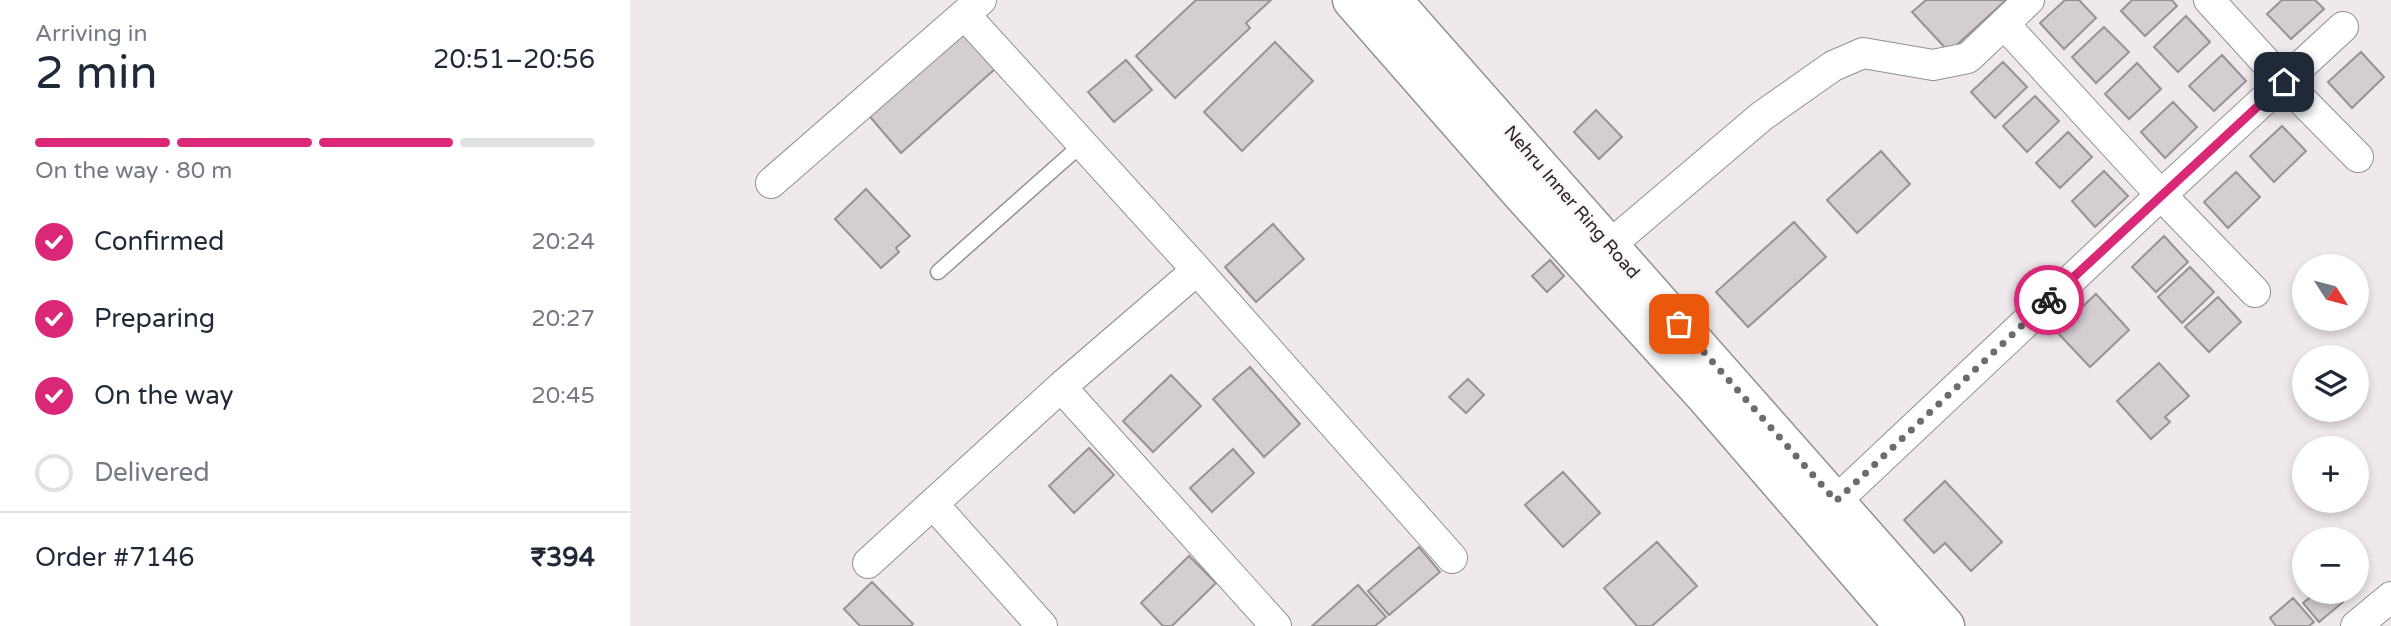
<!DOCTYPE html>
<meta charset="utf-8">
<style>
:root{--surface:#fff;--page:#f6f6f7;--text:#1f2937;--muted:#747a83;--line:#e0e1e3;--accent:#db2777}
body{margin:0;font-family:"Varela Round",sans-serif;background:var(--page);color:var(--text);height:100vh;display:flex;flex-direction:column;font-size:26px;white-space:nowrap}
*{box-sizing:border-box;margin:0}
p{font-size:23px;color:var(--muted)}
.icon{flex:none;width:38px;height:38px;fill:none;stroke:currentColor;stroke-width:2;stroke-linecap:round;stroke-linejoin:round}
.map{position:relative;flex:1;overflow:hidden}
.side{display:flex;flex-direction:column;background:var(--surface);width:630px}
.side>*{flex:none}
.needle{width:46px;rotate:126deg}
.buttons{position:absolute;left:1662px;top:254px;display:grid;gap:14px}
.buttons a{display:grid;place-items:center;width:77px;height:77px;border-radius:50%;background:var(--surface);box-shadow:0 4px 10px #0003;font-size:35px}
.pin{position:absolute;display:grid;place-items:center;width:60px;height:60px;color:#fff;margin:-30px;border-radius:14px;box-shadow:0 4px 10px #0006}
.courier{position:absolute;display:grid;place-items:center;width:70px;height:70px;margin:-35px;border:5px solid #db2777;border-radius:50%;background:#fff;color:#222;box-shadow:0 2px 9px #0007}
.headline em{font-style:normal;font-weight:600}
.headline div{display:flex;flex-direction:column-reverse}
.headline{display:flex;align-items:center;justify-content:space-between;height:119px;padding:0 35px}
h1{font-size:46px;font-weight:600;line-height:52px}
.bar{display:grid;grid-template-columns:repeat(4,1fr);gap:10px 7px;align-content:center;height:84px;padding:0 35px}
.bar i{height:9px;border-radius:5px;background:var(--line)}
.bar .selected{background:var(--accent)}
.bar p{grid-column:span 4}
.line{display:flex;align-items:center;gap:18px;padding:0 35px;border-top:2px solid var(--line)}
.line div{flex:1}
ol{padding:0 35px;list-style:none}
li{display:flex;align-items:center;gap:21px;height:77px}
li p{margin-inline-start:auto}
li .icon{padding:7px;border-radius:50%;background:var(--accent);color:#fff;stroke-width:4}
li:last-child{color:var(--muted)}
li i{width:38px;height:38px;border:4px solid var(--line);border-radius:50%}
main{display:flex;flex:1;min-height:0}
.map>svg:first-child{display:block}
.building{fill:#d4ced1;stroke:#989295;stroke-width:2}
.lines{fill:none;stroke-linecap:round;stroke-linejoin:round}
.service-casing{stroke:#958f92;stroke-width:17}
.minor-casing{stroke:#958f92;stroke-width:32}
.primary-casing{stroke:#958f92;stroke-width:41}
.service{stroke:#fff;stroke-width:14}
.minor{stroke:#fff;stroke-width:30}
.primary{stroke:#fff;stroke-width:38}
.done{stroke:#6f6b6d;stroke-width:7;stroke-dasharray:0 12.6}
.route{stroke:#db2777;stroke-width:9}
.labels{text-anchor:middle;stroke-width:5;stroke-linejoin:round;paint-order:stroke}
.street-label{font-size:18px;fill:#2a2729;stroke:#fcf6f9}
</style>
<main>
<section class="side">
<div class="headline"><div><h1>2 min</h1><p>Arriving in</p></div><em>20:51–20:56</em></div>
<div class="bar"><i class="selected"></i><i class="selected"></i><i class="selected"></i><i></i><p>On the way · 80 m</p></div>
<ol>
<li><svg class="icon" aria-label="check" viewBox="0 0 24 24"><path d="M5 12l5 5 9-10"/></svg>Confirmed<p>20:24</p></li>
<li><svg class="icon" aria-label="check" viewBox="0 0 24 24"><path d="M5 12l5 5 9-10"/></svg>Preparing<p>20:27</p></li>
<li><svg class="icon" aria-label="check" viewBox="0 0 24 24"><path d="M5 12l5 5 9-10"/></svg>On the way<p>20:45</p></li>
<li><i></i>Delivered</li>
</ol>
<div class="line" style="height:91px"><div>Order #7146</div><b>₹394</b></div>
</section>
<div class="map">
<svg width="1761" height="626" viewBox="0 0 1761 626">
<rect width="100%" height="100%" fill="#efe8ec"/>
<path class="building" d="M566 0H641L616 23 620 28 545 98 506 56Z
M1296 0H1376L1319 52 1282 12Z
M1435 0H1449L1466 18 1434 49 1410 23Z
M1502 0H1542L1547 6 1515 36 1491 11Z
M1652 0H1685L1694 9 1661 39 1637 14Z
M1556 16 1580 42 1548 72 1524 47Z
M1474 27 1499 52 1466 83 1442 57Z
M330 29 365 69 271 153 236 112Z
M645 42 683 81 612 151 574 112Z
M1731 52 1754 77 1722 108 1698 82Z
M1592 55 1616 81 1584 111 1559 86Z
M496 60 522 90 484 122 458 92Z
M1373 62 1397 87 1365 118 1341 92Z
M1507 63 1531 89 1499 119 1475 94Z
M1405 96 1429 121 1397 152 1373 126Z
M1543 102 1567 127 1535 158 1511 132Z
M966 110 992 137 969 159 944 132Z
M1652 126 1676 151 1644 182 1620 156Z
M1438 132 1462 157 1430 188 1406 163Z
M1251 151 1280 184 1227 233 1197 200Z
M1474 171 1498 196 1465 227 1442 201Z
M1606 172 1630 197 1598 228 1574 202Z
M236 189 280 236 266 248 269 252 251 268 205 219Z
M1164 222 1196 257 1118 327 1086 292Z
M643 224 674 259 626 302 595 267Z
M1534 236 1558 262 1526 292 1502 267Z
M920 260 934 276 917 292 902 276Z
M1560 267 1584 292 1552 323 1528 297Z
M1466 294 1499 330 1460 367 1426 331Z
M1588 297 1611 322 1579 352 1555 327Z
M1529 363 1559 396 1535 417 1540 422 1521 439 1487 401Z
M620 367 670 424 634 457 583 399Z
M541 375 571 406 523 452 493 421Z
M838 379 854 395 836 413 819 397Z
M459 448 484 475 444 513 419 486Z
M603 449 624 473 582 512 560 488Z
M933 472 970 513 933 547 895 505Z
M1315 481 1372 542 1341 571 1315 543 1304 553 1274 520Z
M1027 542 1067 586 1022 626H1007L974 588Z
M789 547 810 572 759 615 738 591Z
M559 556 586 583 542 626H533L511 603Z
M242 582 283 624 281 626H230L214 609Z
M728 585 756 617 745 626H682Z
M1687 592H1704L1713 602 1689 622 1673 603Z
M1663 598 1684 622 1679 626H1646L1640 618Z"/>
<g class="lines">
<defs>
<path id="service" d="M308 272 451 145"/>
<path id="minor" d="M1579 0 1654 82 1728 157
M335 15 567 270 822 558
M1374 24 1531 195 1625 292
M141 183 351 0
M980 245 1132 116 1203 66 1233 53 1303 65 1338 58 1399 0
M431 387 646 626
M1206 501 1531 195 1713 27
M303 504 412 626
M238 563 431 387 567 270
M1726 626 1761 597"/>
<path id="primary" d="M722 0 891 193 1077 398 1274 626
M762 0 1315 626"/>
</defs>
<use href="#service" class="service-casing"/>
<use href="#minor" class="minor-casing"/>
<use href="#primary" class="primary-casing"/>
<use href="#service" class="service"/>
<use href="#minor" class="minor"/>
<use href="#primary" class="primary"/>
</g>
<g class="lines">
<path class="done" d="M1049 324 1206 501 1419 300"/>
<path class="route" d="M1419 300 1654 82"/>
</g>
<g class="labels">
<g class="street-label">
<text transform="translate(942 202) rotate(49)" y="6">Nehru Inner Ring Road</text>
</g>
</g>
</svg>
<div class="buttons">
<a><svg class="needle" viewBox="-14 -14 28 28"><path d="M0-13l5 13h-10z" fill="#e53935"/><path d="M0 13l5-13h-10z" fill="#747a83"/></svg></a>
<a><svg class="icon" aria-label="layers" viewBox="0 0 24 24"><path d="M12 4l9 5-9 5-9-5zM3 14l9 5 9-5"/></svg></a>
<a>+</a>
<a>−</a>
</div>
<div class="pin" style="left:1049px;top:324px;background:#ea580c"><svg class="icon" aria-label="bag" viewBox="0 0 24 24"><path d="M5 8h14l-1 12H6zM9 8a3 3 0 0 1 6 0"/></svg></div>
<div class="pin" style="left:1654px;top:82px;background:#1f2937"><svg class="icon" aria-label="home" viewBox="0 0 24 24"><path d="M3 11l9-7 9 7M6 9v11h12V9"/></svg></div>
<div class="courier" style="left:1419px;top:300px"><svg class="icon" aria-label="bike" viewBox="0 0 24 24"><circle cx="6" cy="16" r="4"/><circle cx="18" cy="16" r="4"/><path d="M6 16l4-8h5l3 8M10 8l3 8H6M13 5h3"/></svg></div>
</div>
</main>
